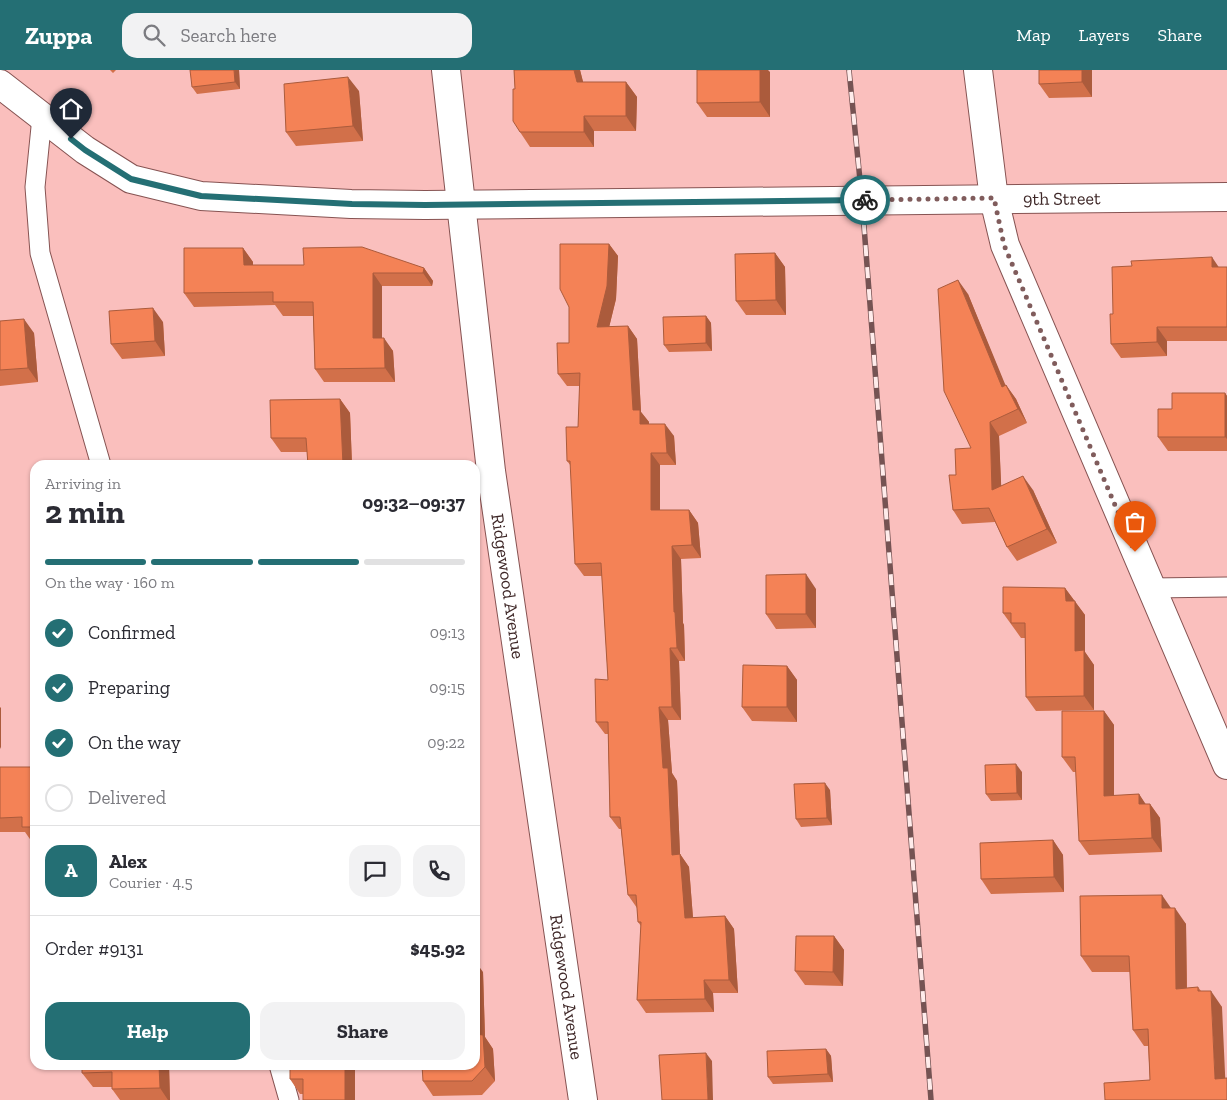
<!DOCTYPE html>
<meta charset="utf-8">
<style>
:root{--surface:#fff;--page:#f2f2f3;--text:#2b2b33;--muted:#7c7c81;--line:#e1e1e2;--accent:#246f74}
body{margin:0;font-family:"Zilla Slab",serif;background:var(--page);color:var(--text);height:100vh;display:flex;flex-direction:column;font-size:19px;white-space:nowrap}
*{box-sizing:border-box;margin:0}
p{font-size:16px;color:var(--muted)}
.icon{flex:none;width:28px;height:28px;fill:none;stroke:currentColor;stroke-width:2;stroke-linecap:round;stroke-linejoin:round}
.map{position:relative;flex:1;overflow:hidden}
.side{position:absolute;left:30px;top:390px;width:450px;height:610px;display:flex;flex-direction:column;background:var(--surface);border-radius:15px;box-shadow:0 1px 4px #0004}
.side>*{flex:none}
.pin{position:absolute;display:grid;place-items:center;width:42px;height:42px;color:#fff;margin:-51px -21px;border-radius:50% 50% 50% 0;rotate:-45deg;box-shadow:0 0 5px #0007}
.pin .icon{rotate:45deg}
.courier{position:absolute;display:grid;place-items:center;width:50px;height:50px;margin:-25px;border:4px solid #246f74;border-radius:50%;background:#fff;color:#222;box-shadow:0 1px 6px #0007}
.headline em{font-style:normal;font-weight:700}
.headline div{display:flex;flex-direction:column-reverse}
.headline{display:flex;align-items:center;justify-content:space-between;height:85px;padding:0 15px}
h1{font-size:32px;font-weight:700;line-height:38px}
.bar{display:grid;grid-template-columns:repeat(4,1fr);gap:8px 5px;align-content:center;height:60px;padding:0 15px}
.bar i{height:6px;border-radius:4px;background:var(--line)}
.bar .on{background:var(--accent)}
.bar p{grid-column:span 4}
.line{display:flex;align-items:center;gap:12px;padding:0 15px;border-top:1px solid var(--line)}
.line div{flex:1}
.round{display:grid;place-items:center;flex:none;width:52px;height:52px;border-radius:15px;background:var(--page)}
ol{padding:0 15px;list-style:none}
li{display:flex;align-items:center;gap:15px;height:55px}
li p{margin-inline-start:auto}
li .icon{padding:5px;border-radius:50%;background:var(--accent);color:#fff;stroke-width:4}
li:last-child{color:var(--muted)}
li i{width:28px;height:28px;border:2px solid var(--line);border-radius:50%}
.cta{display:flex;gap:10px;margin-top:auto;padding:10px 15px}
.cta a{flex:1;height:58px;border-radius:15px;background:var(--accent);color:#fff;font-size:20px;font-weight:700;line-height:58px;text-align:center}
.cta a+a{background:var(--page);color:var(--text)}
header{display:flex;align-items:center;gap:30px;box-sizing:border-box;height:70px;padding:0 25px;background:var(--accent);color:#fff}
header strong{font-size:24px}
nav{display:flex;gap:28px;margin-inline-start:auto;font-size:18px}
.search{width:350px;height:45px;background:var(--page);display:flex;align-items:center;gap:12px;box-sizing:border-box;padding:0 18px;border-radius:15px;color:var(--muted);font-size:19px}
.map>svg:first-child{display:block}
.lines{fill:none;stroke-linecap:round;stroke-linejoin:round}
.lane-casing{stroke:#865352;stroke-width:21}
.street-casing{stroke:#865352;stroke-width:30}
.secondary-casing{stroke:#865352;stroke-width:30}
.lane{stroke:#fff;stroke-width:19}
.street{stroke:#fff;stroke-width:28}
.secondary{stroke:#fff;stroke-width:28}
.rail-casing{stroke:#755353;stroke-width:5.5}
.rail{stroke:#ffeceb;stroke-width:4;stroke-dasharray:11;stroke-linecap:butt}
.wall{fill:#d2704a}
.shaded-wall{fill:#ab5b3c}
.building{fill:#f48256;stroke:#ab5b3c}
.done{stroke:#805c5c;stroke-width:5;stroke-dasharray:0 9}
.route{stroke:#246f74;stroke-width:6}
.labels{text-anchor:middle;stroke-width:4;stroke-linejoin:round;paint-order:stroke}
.street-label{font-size:18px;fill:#3e2727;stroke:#ffeceb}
</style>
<header>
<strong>Zuppa</strong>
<div class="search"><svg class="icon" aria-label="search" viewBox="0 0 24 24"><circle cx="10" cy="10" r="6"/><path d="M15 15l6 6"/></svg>Search here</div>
<nav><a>Map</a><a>Layers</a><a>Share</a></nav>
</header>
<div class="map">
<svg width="1227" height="1030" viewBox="0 0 1227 1030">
<rect width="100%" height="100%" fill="#fabfbd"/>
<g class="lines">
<defs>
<path id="lane" d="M42 47 35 117 40 183 101 395
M1151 518 1227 517
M279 995 289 1030"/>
<g id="street">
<path id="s1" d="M446 0 491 401 583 1030"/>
<path id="s2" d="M0 14 85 80 131 109 201 126 351 134 425 135 1227 127"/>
</g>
<path id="secondary" d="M978 0 994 129 1005 175 1227 695"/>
</defs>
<use href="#lane" class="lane-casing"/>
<use href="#street" class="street-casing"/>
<use href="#secondary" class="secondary-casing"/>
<use href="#lane" class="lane"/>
<use href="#street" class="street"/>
<use href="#secondary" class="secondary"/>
<defs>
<path id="rail" d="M849 0 862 130 931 1030"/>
</defs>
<use href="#rail" class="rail-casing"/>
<use href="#rail" class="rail"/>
</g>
<path class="wall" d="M110 0H116L113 3Z
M239 0 240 19 197 24 192 17Z
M514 0H580L583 12H626L637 27 636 61H594V77H530L520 62 515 19Z
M1092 0V27L1049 28 1039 14Z
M770 2V47H707L697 33Z
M359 21 363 71 296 76 286 62Z
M609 174 618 186 616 229 609 257 628 256 637 269 641 342 649 352V354L674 366 676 395H660V440H689L698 453 701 488 681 489 683 553 684 555 685 591H679L681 650H668L672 703 677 711 680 784 689 797 693 848 725 846 734 859 738 923H713L714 942 646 943 637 930 641 856 638 852 637 838 628 825 621 759H619L610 747 608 664H605L596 652 608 610 602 506H584L575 494 571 396 567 391 578 357 580 316H567L558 304Z
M243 178 253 192V195L424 198 433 211 432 216H382V268L393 281 395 312H324L315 299 313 246H283L275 235 194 237 184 223Z
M775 183 785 197 786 245H746L736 231Z
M1218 197H1227V271H1167V286L1121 288 1111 274 1113 244Z
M968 224 1005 316 1006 315 1016 329 1027 353 999 366 1001 416 1033 420 1057 473 1017 491 1007 477 995 452 962 454 953 440 971 378Z
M706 246 711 253 712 281 669 282 664 275Z
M0 251 34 263 38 312 0 316Z
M163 252 165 286 122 289 111 274Z
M1225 323 1227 326V381H1168L1158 367 1172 339Z
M340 329 350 343 352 395H308L307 382H281L271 368Z
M1065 518 1085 545V582L1094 595V640L1036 641 1026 627 1025 568H1021L1003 543Z
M816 519V558L776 559 766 544Z
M787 596 797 610V652L752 651 742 637Z
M1104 641 1114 655V726L1139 724 1145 734H1150L1160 748 1162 782 1089 785 1079 771 1076 702H1073L1062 687Z
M0 697H35V772H32L25 762H0Z
M1022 702V730L991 731 986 724Z
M830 720 832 755 801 757 796 749Z
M1053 770 1063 785 1064 822 991 824 981 809Z
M1171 838 1186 854 1187 918 1198 917 1201 921 1222 937 1150 1010 1148 976H1144L1133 960 1130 902H1092L1081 886Z
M834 866 844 880 843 916 805 915 795 901Z
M483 902 485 967 493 979 495 1011 482 1025 433 1026 423 1011Z
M826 979 831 986 833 1012 773 1014 768 1007Z
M169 995 170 1030H120L112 1019V1017H93L82 1003Z
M355 995V1030H303V1024H300L290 1009Z"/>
<path class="shaded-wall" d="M234 0H239L240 19 235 12Z
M574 0H580L587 27 577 12Z
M760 0H768L770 2V47L760 32Z
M1082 0H1092V27L1082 12Z
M348 7 359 21 363 71 353 56Z
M626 12 637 27 636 61 626 46Z
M584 46 594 61V77L584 62Z
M609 174 618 186 616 229 606 270 597 257Z
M243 178 253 192V209L244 195Z
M775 183 785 197 786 245 776 230Z
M1212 187 1222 202 1212 197Z
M424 198 433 211 432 216 423 203Z
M373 203 382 216V281L373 268Z
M958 210 968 224 1012 331 1002 317Z
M153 238 163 252 165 286 155 271Z
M706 246 711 253 712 281 706 273Z
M24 249 34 263 38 312 28 298Z
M628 256 637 269 641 342 649 352V367L640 354 633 340Z
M1157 257 1167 271V286L1157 272Z
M384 268 393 281 395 312 385 298Z
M1006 315 1016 329 1027 353 1018 339Z
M1225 323 1227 326V369L1225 367Z
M340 329 350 343 352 395H343Z
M990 352 999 366 1002 434 992 420Z
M665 354 674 366 676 395 667 383Z
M651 383 660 395V453L651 440Z
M1023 406 1033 420 1057 473 1047 459Z
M689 440 698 453 701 488 692 475Z
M672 476 681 489 683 553 684 555 685 591 677 578 674 542Z
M806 504 816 519V558L806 544Z
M1065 518 1085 545V582L1094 595V640L1084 626 1075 581 1066 531Z
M670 578 679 591 681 650 672 637Z
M787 596 797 610V652L787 637Z
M0 637 1 638V679L0 677Z
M659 637 668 650 672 703 677 711 680 784 689 797 694 861 685 848 672 785 663 698Z
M1104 641 1114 655V741L1104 726Z
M1016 694 1022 702V730L1017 723Z
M825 713 830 720 832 755 827 748Z
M1139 724 1149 739 1139 734Z
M1150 734 1160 748 1162 782 1152 768Z
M1053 770 1063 785 1064 822 1054 807Z
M1162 825 1173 841 1162 838Z
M1175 838 1186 854 1187 935 1176 919Z
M725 846 734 859 738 923 729 910Z
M834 866 844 880 843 916 833 902Z
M475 891 483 902 485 967 493 979 495 1011 485 997 475 964Z
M704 910 713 923 714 942 705 929Z
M1211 921 1222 937 1226 1025 1215 1009Z
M826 979 831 986 833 1012 828 1004Z
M706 983 712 991 713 1030H708Z
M159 995H169L170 1030H168L160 1018Z
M345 995H355V1030H345Z"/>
<path class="building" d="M190 0H234L235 12 192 17Z
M514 0H574L577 12H626V46H584V62H520L513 51V19H515Z
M697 0H760V32L697 33Z
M1039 0H1082V12L1039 14Z
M348 7 353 56 286 62 284 14Z
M560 174H609L607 216 597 257 628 256 633 340H640V354H665L667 383H651V440H689L692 475 672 476 674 542H675L677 578H670L672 637H659L663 698H668L672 785 680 784 685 848 725 846 729 910H704L705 929 637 930 641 852H638L636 825H628L620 747H610L608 652H596L595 609 608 610 601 493 575 494 570 391H567L566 357H578L580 303 558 304 557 273H569V237L560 219Z
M362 177 424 198 423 203H373V268H384L385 298 315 299 313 232H273V222L184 223V178H243L244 195H304L303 178Z
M775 183 776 230 736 231 735 184Z
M1212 187V197H1227V257H1157V272L1111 274 1110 244H1113L1112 197 1132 196 1131 191Z
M958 210 1002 317 1006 315 1018 339 990 352 992 420 1023 406 1047 459 1007 477 989 438 953 440 949 405H956L955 379 971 378 944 321 938 219Z
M153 238 155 271 111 274 109 241Z
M706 246V273L664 275 663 247Z
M24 249 28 298 0 300V251Z
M1172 323H1225V367H1158V339H1172Z
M340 329 343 395H308L306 368H271L270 330Z
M806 504V544H766V505Z
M1003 517 1065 518 1066 531H1075V581L1084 580V626L1026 627 1025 553H1011V543H1003Z
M743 595 787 596V637H742Z
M1062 641H1104V726L1139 724V734H1150L1152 768 1079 771 1075 687H1062Z
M1016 694 1017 723 986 724 985 695Z
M0 697H35V757H22V747L0 748Z
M825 713 827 748 796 749 794 714Z
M1053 770 1054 807 981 809 980 773Z
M1162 825V838H1175L1176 919 1198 917V921H1211L1215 1009 1227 1008V1030H1105L1104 1013 1150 1010 1148 959 1133 960 1129 886H1081L1080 826Z
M796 866H834L833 902 795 901Z
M475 964 483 965 485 997 472 1011H423L422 995H475Z
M826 979 828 1004 768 1007 767 981Z
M706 983 708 1030H662L659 985Z
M82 995H159L160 1018 112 1019V1002L82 1003Z
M290 995H345V1030H303V1009H290Z"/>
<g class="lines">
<path class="done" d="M865 130 994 128 1004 175 1135 482"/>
<path class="route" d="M71 69 85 80 131 109 201 126 352 134 425 135 865 130"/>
</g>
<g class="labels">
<g class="street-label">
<text dy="6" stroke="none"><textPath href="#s2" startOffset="1095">9th Street</textPath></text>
<text dy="6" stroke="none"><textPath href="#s1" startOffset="520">Ridgewood Avenue</textPath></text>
<text dy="6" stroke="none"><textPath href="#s1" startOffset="925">Ridgewood Avenue</textPath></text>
</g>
</g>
</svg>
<div class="pin" style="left:1135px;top:482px;background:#ea580c"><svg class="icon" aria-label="bag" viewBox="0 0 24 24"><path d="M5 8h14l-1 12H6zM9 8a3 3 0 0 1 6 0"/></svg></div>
<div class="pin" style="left:71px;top:69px;background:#1f2937"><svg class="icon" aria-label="home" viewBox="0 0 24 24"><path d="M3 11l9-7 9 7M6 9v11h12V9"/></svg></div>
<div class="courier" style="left:865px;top:130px"><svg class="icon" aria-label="bike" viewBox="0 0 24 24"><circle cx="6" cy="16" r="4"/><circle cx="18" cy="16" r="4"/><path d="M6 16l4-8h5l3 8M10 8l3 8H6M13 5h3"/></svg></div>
<section class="side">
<div class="headline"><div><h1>2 min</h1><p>Arriving in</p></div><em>09:32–09:37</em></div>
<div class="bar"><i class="on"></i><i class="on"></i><i class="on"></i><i></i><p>On the way · 160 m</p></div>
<ol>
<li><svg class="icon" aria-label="check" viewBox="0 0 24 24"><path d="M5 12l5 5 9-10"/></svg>Confirmed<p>09:13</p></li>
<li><svg class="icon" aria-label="check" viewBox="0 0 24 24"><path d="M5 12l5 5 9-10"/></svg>Preparing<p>09:15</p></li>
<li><svg class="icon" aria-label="check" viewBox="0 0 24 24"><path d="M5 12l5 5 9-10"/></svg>On the way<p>09:22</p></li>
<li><i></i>Delivered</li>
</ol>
<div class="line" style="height:90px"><b class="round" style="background:var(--accent);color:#fff">A</b><div><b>Alex</b><p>Courier · 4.5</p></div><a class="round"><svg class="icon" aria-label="chat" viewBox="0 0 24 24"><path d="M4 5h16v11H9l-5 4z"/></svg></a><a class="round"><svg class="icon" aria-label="phone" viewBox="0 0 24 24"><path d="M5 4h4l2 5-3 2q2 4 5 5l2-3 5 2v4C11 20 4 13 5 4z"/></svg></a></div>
<div class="line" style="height:65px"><div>Order #9131</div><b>$45.92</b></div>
<div class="cta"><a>Help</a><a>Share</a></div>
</section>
</div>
